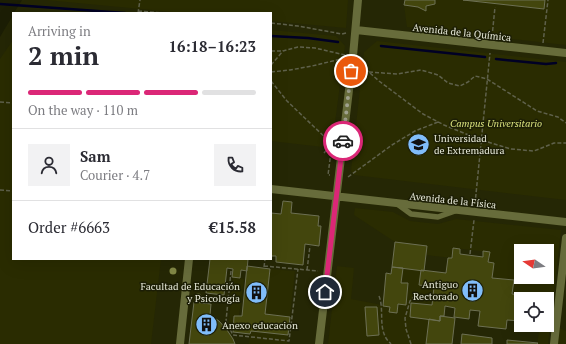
<!DOCTYPE html>
<meta charset="utf-8">
<style>
:root{--surface:#fff;--page:#f2f2f3;--text:#2b2b33;--muted:#7c7c81;--line:#e1e1e2;--accent:#db2777}
body{margin:0;font-family:"PT Serif",serif;background:var(--page);color:var(--text);height:100vh;display:flex;flex-direction:column;font-size:15px;white-space:nowrap}
*{box-sizing:border-box;margin:0}
p{font-size:13px;color:var(--muted)}
.icon{flex:none;width:22px;height:22px;fill:none;stroke:currentColor;stroke-width:2;stroke-linecap:round;stroke-linejoin:round}
.map{position:relative;flex:1;overflow:hidden}
.side{position:absolute;left:12px;top:12px;width:260px;height:248px;display:flex;flex-direction:column;background:var(--surface);border-radius:0px;box-shadow:0 4px 16px #0002}
.side>*{flex:none}
.needle{width:26px;rotate:283deg}
.controls{position:absolute;left:514px;top:244px;display:grid;gap:8px}
.controls a{display:grid;place-items:center;width:40px;height:40px;border-radius:0px;background:var(--surface);box-shadow:0 4px 16px #0002;font-size:20px}
.pin{position:absolute;display:grid;place-items:center;width:34px;height:34px;color:#fff;margin:-17px;border:2px solid #fff;border-radius:50%;box-shadow:0 1px 4px #0007}
.courier{position:absolute;display:grid;place-items:center;width:40px;height:40px;margin:-20px;border:3px solid #db2777;border-radius:50%;background:#fff;color:#222;box-shadow:0 1px 5px #0007}
.headline em{font-style:normal;font-weight:700}
.headline div{display:flex;flex-direction:column-reverse}
.headline{display:flex;align-items:center;justify-content:space-between;height:68px;padding:0 16px}
h1{font-size:26px;font-weight:700;line-height:30px}
.bar{display:grid;grid-template-columns:repeat(4,1fr);gap:6px 4px;align-content:center;height:48px;padding:0 16px}
.bar i{height:5px;border-radius:3px;background:var(--line)}
.bar .current{background:var(--accent)}
.bar p{grid-column:span 4}
.line{display:flex;align-items:center;gap:10px;padding:0 16px;border-top:1px solid var(--line)}
.line div{flex:1}
.round{display:grid;place-items:center;flex:none;width:42px;height:42px;border-radius:0px;background:var(--page)}
.map>svg:first-child{display:block}
.built{fill:#252705;fill-rule:evenodd}
.green{fill:#2a2c01;fill-rule:evenodd}
.lines{fill:none;stroke-linecap:round;stroke-linejoin:round}
.stream{stroke:#000025;stroke-width:2.5}
.building{fill:#43460d;stroke:#6d7054}
.path{stroke:#5f614b;stroke-width:1.5;stroke-dasharray:4 2;stroke-linecap:butt}
.lane{stroke:#676c3b;stroke-width:5.5}
.street{stroke:#676c3b;stroke-width:8}
.tree{fill:#838946}
.done{stroke:#9fa18e;stroke-width:4;stroke-dasharray:0 7.2}
.route{stroke:#db2777;stroke-width:5}
.labels{text-anchor:middle;stroke-width:3;stroke-linejoin:round;paint-order:stroke}
.street-label{font-size:10px;fill:#e5e7d7;stroke:#1c1e05}
.park-label{font-size:10px;font-style:italic;fill:#d8e07c;stroke:#1c1e05}
.poi-label{font-size:10px;fill:#e5e7d7;stroke:#1c1e05;text-anchor:start}
</style>
<div class="map">
<svg width="566" height="344" viewBox="0 0 566 344">
<rect width="100%" height="100%" fill="#1c1e05"/>
<path class="built" d="M22 0H566V344H0V37L13 15V259H271V13H14ZM521 251H547V277H521ZM521 299H547V325H521Z"/>
<path class="green" d="M46 0H348L346 28 271 21V13H183Z
M435 0H463L544 9 545 0H566V45L407 27 404 5 418 7 426 11V6L435 4Z
M271 30 336 36 345 46 333 138 323 147 271 141Z
M13 40V259H161L151 344H0V59Z
M377 41 566 62V200L354 175 351 171 364 52Z
M355 208 393 212 410 221 438 224 456 219 561 230 548 344H537L540 325H547V299H539V297L512 294 513 280 492 278 493 263 488 262 489 252 454 248 452 258 426 255 427 246 395 242 354 215ZM521 251H547V277H521Z
M337 266 354 268 351 299 377 304 383 306 390 307 389 312H397L398 304 406 305 408 283H401L403 268 421 270 419 285 434 287 432 305 412 303 410 317 429 319 426 344H328Z
M270 269 295 271 290 317 265 314Z
M233 277 244 279 239 316H234L233 331 229 322Z
M559 328 566 331V344H558Z
M251 331 288 335 287 343 291 344H249Z"/>
<g class="lines">
<path class="stream" d="M0 4 125 13
M271 36 308 38 338 42
M381 46 485 57
M496 59 546 64 556 63"/>
</g>
<path class="building" d="M405 0H435V4L426 6V11L418 7 404 5Z
M463 0H545L544 9Z
M283 201 292 202 291 213 319 216 318 226H321L319 246 305 244 303 265 276 262V256H271V213L281 214Z
M395 242 427 246 424 271 392 267Z
M453 248 460 249V254L483 257V251L490 252 488 262 494 263 492 278 514 280 512 294 540 297 539 299H521V321L507 320 506 329 478 326 480 311 470 310 469 319 454 317 455 308 445 306 444 316H440V321L410 317 411 303 432 305 434 287 419 285 421 270 446 273 448 258H452Z
M210 259H248L247 271 241 270 240 278 232 277 233 269 227 268 224 295 206 293Z
M247 266 270 269 265 314 290 317 288 335 251 331 250 334 233 332 234 316H242Z
M392 267 403 268 401 283H408L406 305 398 304 397 313 389 312 390 307 383 306 386 273 391 274Z
M194 302 211 304 210 315 219 321 227 330 233 339 235 344H189Z
M365 307H377L379 335 367 336Z
M440 316 455 318 452 344H426L429 319 440 321Z
M462 334 492 338V344H461Z
M507 340 538 343 537 344H507Z"/>
<g class="lines">
<path class="path" d="M138 11 164 13
M138 13 140 0
M271 23 298 26 342 34 346 33
M492 37 495 7
M543 43 548 0
M271 51H283
M271 65 283 51 298 47 315 48 345 55
M361 65 379 81 423 114 444 125 466 134 481 140 511 149 534 151 554 143H566
M271 72 290 70 312 66 345 58
M369 72 397 74 421 70 438 75 448 83 460 86 468 82 475 76 487 79 537 111 558 117 566 123
M271 81 287 101 332 144 328 175H330
M0 102 13 103
M324 153 331 145
M348 177 392 145 415 131 438 122
M0 190 13 191
M475 204 490 53
M470 254 474 220
M264 266 318 271
M264 267 265 259
M307 270 310 246
M231 271 226 321 233 335 289 341 298 269
M379 296C384 308 379 324 385 336 386 339 389 342 391 344
M411 344 406 329 405 318 410 301 416 294"/>
<path class="lane" d="M396 203 411 214 438 217 455 211"/>
<path class="street" d="M356 30 566 53
M271 189 566 222
M180 344 189 259
M319 344 353 56 358 0
M554 344 566 238"/>
</g>
<g class="tree">
<circle cx="173" cy="271" r="3.5"/>
<circle cx="198" cy="297" r="3.5"/>
</g>
<g class="lines">
<path class="done" d="M343 141 351 71"/>
<path class="route" d="M325 292 343 141"/>
</g>
<defs>
<symbol id="university-disc" viewBox="-11 -11 22 22"><circle r="9.5" fill="#80bdfa" stroke="#1c1e05"/><path d="M0-5L7-2L0 1L-7-2ZM-4 1L0 2.5L4 1V4Q0 6-4 4Z" fill="#111"/></symbol>
<symbol id="building-disc" viewBox="-11 -11 22 22"><circle r="9.5" fill="#80bdfa" stroke="#1c1e05"/><path d="M-4-6H4V6H1V3H-1V6H-4ZM-2.5-4.3h1.7v1.8h-1.7ZM.8-4.3h1.7v1.8H.8ZM-2.5-1h1.7V.8h-1.7ZM.8-1h1.7V.8H.8Z" fill="#111"/></symbol>
</defs>
<g fill-rule="evenodd">
<use href="#university-disc" x="406" y="132" width="25" height="25"/>
<use href="#building-disc" x="460" y="278" width="25" height="25"/>
<use href="#building-disc" x="244" y="280" width="25" height="25"/>
<use href="#building-disc" x="194" y="312" width="25" height="25"/>
</g>
<g class="labels">
<g class="street-label">
<text transform="translate(462 32) rotate(6)" y="4">Avenida de la Química</text>
<text transform="translate(453 200) rotate(6)" y="4">Avenida de la Física</text>
</g>
<g class="park-label">
<text x="496" y="127">Campus Universitario</text>
</g>
<g class="poi-label">
<text x="434" y="142">Universidad<tspan x="434" dy="12">de Extremadura</tspan></text>
<text x="458" y="288" text-anchor="end">Antiguo<tspan x="458" dy="12">Rectorado</tspan></text>
<text x="240" y="290" text-anchor="end">Facultad de Educación<tspan x="240" dy="12">y Psicología</tspan></text>
<text x="222" y="329">Anexo educacion</text>
</g>
</g>
</svg>
<div class="controls">
<a><svg class="needle" viewBox="-14 -14 28 28"><path d="M0-13l5 13h-10z" fill="#e53935"/><path d="M0 13l5-13h-10z" fill="#7c7c81"/></svg></a>
<a><svg class="icon" aria-label="locate" viewBox="0 0 24 24"><circle cx="12" cy="12" r="6"/><path d="M12 2v4M12 18v4M2 12h4M18 12h4"/></svg></a>
</div>
<div class="pin" style="left:351px;top:71px;background:#ea580c"><svg class="icon" aria-label="bag" viewBox="0 0 24 24"><path d="M5 8h14l-1 12H6zM9 8a3 3 0 0 1 6 0"/></svg></div>
<div class="pin" style="left:325px;top:292px;background:#1f2937"><svg class="icon" aria-label="home" viewBox="0 0 24 24"><path d="M3 11l9-7 9 7M6 9v11h12V9"/></svg></div>
<div class="courier" style="left:343px;top:141px"><svg class="icon" aria-label="car" viewBox="0 0 24 24"><path d="M5 17H2v-5l4-1 3-4h7l3 4 3 1v5h-3M9 17h6M6 11h13"/><circle cx="7" cy="17" r="2"/><circle cx="17" cy="17" r="2"/></svg></div>
<section class="side">
<div class="headline"><div><h1>2 min</h1><p>Arriving in</p></div><em>16:18–16:23</em></div>
<div class="bar"><i class="current"></i><i class="current"></i><i class="current"></i><i></i><p>On the way · 110 m</p></div>
<div class="line" style="height:72px"><a class="round"><svg class="icon" aria-label="person" viewBox="0 0 24 24"><circle cx="12" cy="8" r="4"/><path d="M4 21q1-7 8-7t8 7"/></svg></a><div><b>Sam</b><p>Courier · 4.7</p></div><a class="round"><svg class="icon" aria-label="phone" viewBox="0 0 24 24"><path d="M5 4h4l2 5-3 2q2 4 5 5l2-3 5 2v4C11 20 4 13 5 4z"/></svg></a></div>
<div class="line" style="height:52px"><div>Order #6663</div><b>€15.58</b></div>
</section>
</div>
